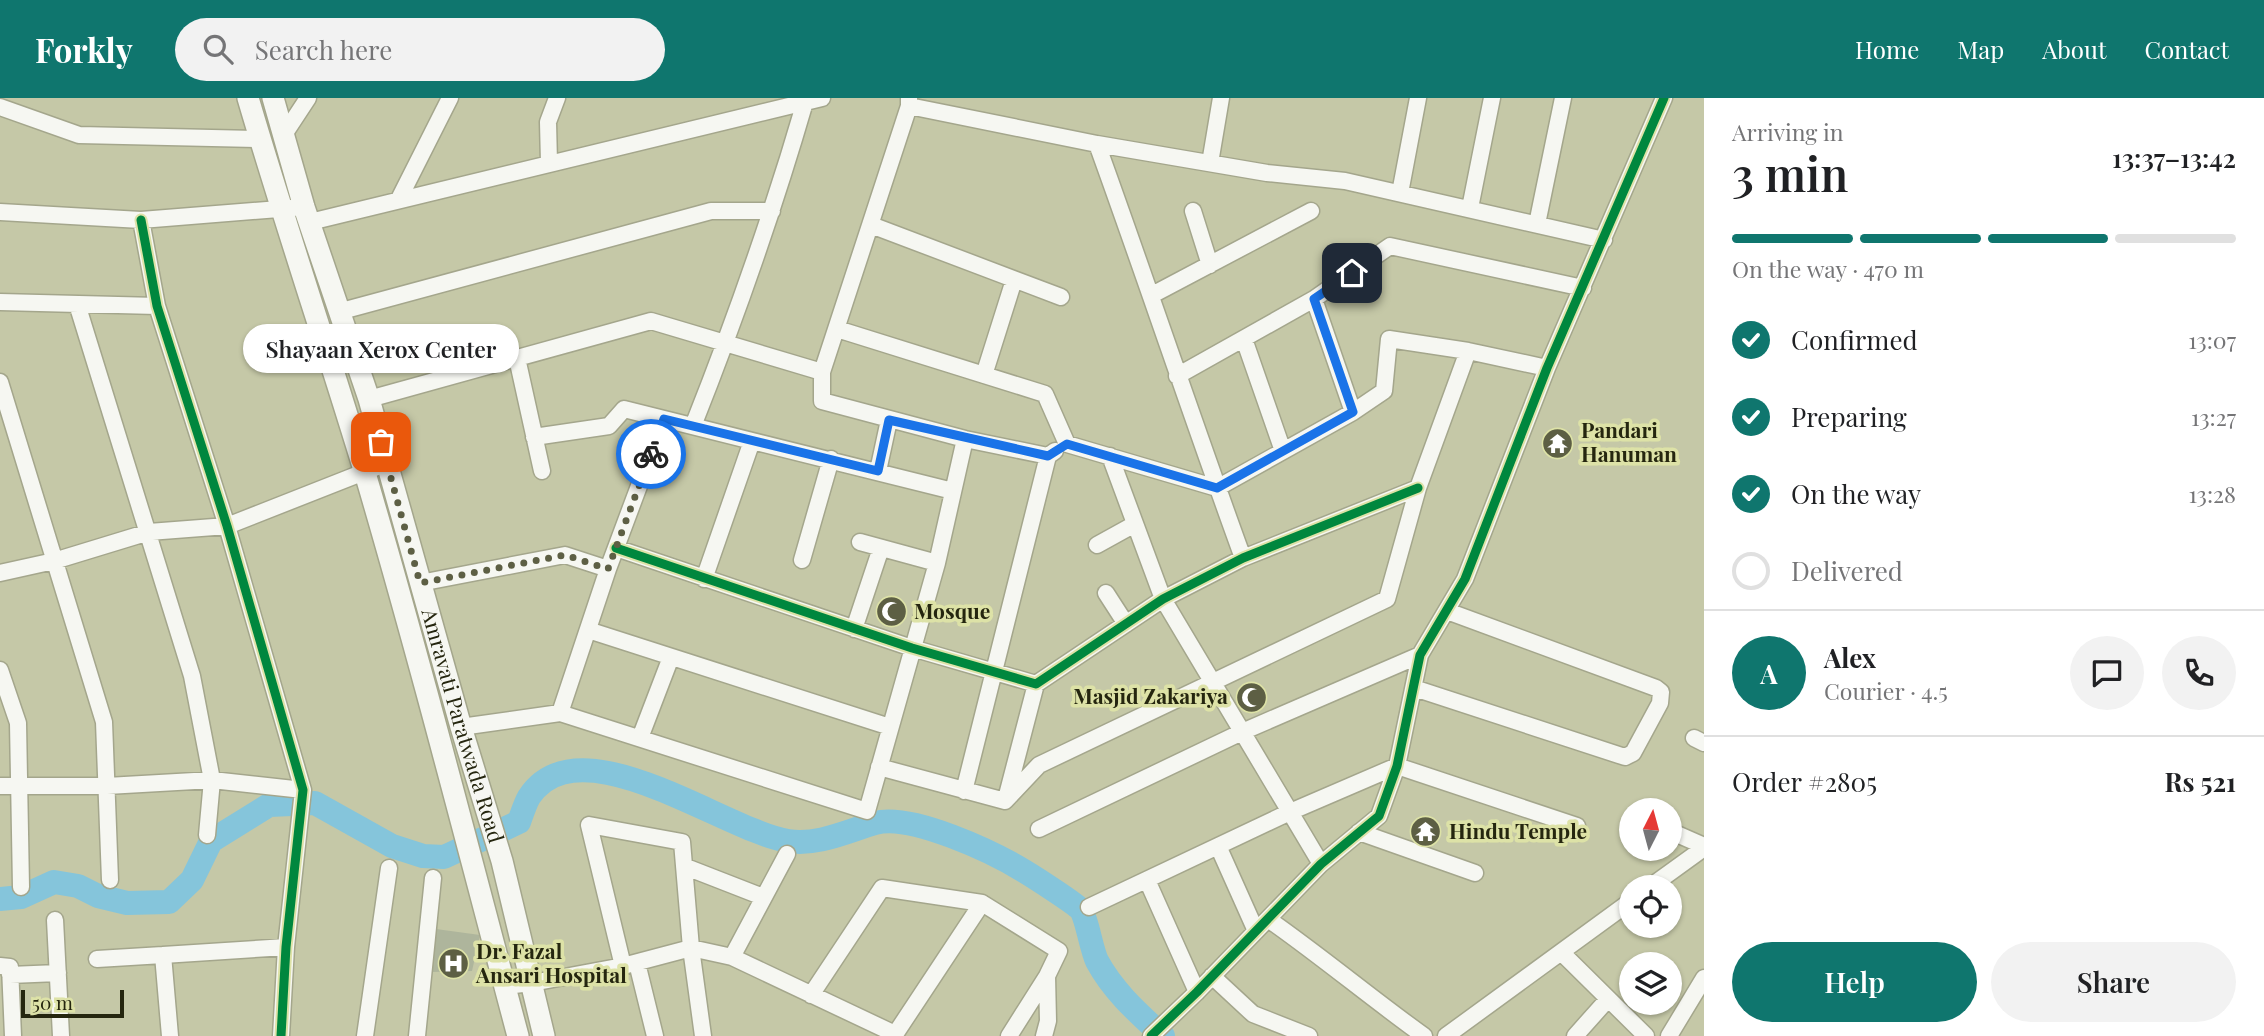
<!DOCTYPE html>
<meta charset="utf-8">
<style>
:root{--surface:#fff;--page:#f2f2f2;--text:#202124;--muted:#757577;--line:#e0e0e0;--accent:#0f766e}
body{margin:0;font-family:"Playfair Display",serif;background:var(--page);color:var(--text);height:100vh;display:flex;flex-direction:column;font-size:26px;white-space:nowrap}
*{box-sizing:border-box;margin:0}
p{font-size:23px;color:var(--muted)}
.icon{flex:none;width:38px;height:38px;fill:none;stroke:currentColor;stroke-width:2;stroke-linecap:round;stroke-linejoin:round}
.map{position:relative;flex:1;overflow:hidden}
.panel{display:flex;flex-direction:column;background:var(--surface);width:560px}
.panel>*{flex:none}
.needle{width:46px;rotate:6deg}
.fabs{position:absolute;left:1619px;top:700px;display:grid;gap:14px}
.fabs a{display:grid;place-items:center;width:63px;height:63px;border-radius:50%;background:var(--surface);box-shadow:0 2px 5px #0004;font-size:35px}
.scale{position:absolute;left:21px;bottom:18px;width:103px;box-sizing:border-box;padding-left:7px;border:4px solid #25260f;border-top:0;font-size:19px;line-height:24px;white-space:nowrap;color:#25260f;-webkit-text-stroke:5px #dde2a7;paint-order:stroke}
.pin{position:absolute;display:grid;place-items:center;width:60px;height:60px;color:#fff;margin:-30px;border-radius:14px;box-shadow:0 4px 10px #0006}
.courier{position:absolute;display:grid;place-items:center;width:70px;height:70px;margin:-35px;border:5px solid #1a73e8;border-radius:50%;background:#fff;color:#222;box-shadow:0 2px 9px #0007}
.bubble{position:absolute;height:49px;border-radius:24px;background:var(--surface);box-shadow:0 2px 5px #0004;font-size:23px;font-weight:600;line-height:49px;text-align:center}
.overview em{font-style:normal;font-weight:600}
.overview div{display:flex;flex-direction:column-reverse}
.overview{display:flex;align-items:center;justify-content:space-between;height:119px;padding:0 28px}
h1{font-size:46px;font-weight:600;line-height:52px}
.bar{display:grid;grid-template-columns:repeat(4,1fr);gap:10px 7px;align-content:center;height:84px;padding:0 28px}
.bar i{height:9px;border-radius:5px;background:var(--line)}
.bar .active{background:var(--accent)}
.bar p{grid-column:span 4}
.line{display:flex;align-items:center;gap:18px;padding:0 28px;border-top:2px solid var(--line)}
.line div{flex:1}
.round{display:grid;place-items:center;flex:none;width:74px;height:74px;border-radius:37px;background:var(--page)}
ol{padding:0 28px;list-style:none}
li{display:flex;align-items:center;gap:21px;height:77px}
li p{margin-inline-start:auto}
li .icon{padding:7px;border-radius:50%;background:var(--accent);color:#fff;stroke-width:4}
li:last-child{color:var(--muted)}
li i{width:38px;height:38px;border:4px solid var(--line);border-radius:50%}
.action{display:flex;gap:14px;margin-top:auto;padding:14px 28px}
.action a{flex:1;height:80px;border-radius:42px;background:var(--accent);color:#fff;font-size:28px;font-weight:600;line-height:80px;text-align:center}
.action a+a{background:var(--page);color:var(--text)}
header{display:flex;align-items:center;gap:42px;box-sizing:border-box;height:98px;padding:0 35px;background:var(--accent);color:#fff}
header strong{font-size:33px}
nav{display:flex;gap:38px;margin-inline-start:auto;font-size:24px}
.search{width:490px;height:63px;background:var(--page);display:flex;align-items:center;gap:18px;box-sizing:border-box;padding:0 24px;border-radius:38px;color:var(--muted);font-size:26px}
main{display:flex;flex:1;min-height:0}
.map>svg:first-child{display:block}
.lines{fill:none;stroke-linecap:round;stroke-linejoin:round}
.river{stroke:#85c5db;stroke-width:24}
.building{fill:#aeb59c}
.minor-casing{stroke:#a4a68c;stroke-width:19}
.major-casing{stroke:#a4a68c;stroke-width:24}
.minor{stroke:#f6f7f2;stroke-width:16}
.major{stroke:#f6f7f2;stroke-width:21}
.cycleway-casing{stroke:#dde2a7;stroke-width:13}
.cycleway{stroke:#00873e;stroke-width:9}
.done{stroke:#5d5f44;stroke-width:7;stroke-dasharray:0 12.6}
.route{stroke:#1a73e8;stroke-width:9}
.labels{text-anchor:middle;stroke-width:7;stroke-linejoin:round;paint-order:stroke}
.poi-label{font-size:21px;font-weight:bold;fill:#25260f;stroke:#dde2a7;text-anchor:start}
.street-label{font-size:21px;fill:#25260f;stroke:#dde2a7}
</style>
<header>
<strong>Forkly</strong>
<div class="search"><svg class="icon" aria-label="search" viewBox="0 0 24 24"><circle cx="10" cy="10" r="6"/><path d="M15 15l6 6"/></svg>Search here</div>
<nav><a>Home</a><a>Map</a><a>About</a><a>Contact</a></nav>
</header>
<main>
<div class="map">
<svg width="1704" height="938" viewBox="0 0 1704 938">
<rect width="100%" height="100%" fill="#c5c8a7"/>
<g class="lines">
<path class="river" d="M0 801 21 799 54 784 78 788 98 798 127 805 169 804 192 782 211 743 269 707 315 705 392 748 423 758 444 759 519 724C522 716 525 706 529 699 579 623 723 732 788 743 817 748 848 733 875 725 911 715 993 754 1024 773 1034 779 1076 806 1081 812 1087 821 1091 850 1097 863 1113 893 1138 915 1163 938"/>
</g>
<path class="building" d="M436 831 480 837 472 873 431 874Z"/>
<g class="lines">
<defs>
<path id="minor" d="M909 8 1097 46 1267 75 1345 83 1604 142
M0 9 79 37 260 41
M283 38 308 0
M1097 46C1147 184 1193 323 1243 460
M549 65 548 24 557 0
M1210 65 1221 0
M1400 95 1418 0
M399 101 450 0
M1470 110 1492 0
M1193 113 1210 167
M0 114 141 122 304 109
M141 122 157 208 227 428 303 692 286 849 281 938
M310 124 822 0
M1537 126 1563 0
M871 127 1061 199
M1152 197 1311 113
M1314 201 1353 314
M0 204 157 208
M77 206 192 578 212 682 207 737
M338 214 711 113H772
M837 231 1045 296 1067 346 1217 390 1353 314 1384 293 1389 241 1468 253 1547 270
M1244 241 1283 353
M517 260 542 373
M822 274V303L965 341 1048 358 1055 353
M984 277 1014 182
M1177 278 1314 201 1390 148 1583 190
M0 284 104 624 110 782
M369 301 651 223 822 274 909 8V0
M693 328C735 222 773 114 805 4
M534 339 609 328 624 311 953 393
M1110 358 1163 501 1321 766
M878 373 889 322
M860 444 937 465
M1097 447 1135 426
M616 450 912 550 1036 586 1163 501 1243 460 1418 390
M802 462 831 361
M0 475 54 463 149 434 227 428 387 365
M704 481 752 343
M420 485 565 457 608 471
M1106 495 1126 526
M854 531 881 450
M588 532 890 629
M0 572 18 625 21 789
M1414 590 1625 659 1633 655 1660 605 1661 594 1656 590 1447 513
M560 615 608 471 664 321
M461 629 560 615 867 713 937 465 965 341
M640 640 671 559
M1694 640 1704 645
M879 669 1005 703
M0 688H107L212 682 303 692
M964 693 1048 358
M1006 701 1036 586
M1005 703 1039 667 1387 501 1418 390 1468 253
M1039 731 1242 634 1420 557
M1670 733 1704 748
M1359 734 1475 775
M1218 748 1256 833
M686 769 763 799
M1147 782 1197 894
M1650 789 1704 750
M1089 809 1290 714 1397 668 1577 728
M1268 821C1321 858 1371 900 1424 938
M55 822 61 938
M1561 854 1646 938
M732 859 787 756
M97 861 163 857
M637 865 655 938
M0 868 10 869 13 938
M623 868 589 727 682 744 691 850 703 938
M10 877 58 875
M1212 878 1253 916 1309 938
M505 888 532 885 623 868 691 850 732 859 895 936
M811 897 882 790 982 805 1059 853 1047 878 1009 938
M170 938 163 857 286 849
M365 938 389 770
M417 938 433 780
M894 938 982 805
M1044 938 1048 923 1047 878
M1151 938 1197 894 1321 766 1379 718 1397 668 1420 557 1465 481 1547 270 1664 0
M1446 938 1631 803
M1575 938 1608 901
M1669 938 1704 880"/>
<g id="major">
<path d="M248 0C285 126 327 250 365 375 420 562 468 750 518 938"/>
<path id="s1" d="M273 0 304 109 369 301 461 629 502 763 544 938"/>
</g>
</defs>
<use href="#minor" class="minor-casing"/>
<use href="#major" class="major-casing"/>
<use href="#minor" class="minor"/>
<use href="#major" class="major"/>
<defs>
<path id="cycleway" d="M141 122 157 208 227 428 303 692 286 849 281 938
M616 450 912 550 1036 586 1163 501 1243 460 1418 390
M1151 938 1197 894 1321 766 1379 718 1397 668 1420 557 1465 481 1547 270 1664 0"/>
</defs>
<use href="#cycleway" class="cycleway-casing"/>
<use href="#cycleway" class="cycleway"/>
</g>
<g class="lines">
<path class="done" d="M381 344 420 485 565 457 608 471 651 356"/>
<path class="route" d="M651 356 664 321 878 373 889 322 1048 358 1067 346 1217 390 1353 314 1314 201 1352 175"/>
</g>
<defs>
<symbol id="temple-disc" viewBox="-11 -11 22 22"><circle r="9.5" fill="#5d5f44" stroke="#dde2a7"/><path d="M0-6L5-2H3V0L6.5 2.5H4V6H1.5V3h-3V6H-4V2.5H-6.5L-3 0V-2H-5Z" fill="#fff"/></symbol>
<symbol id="mosque-disc" viewBox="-11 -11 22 22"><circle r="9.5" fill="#5d5f44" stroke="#dde2a7"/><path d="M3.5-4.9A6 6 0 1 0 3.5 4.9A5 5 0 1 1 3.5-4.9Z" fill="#fff"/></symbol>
<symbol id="hospital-disc" viewBox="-11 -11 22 22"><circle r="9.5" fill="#5d5f44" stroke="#dde2a7"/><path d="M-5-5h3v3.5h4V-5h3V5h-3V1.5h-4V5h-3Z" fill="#fff"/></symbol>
</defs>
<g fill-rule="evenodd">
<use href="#temple-disc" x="1540" y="328" width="35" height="35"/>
<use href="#mosque-disc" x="874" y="496" width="35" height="35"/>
<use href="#mosque-disc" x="1234" y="582" width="35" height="35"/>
<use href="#temple-disc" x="1408" y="716" width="35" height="35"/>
<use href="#hospital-disc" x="436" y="848" width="35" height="35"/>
</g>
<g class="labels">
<g class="poi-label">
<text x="1581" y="340">Pandari<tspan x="1581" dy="24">Hanuman</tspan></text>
<text x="914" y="521">Mosque</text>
<text x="1228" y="606" text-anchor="end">Masjid Zakariya</text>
<text x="1449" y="741">Hindu Temple</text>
<text x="476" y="861">Dr. Fazal<tspan x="476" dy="24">Ansari Hospital</tspan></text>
</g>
<g class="street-label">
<text dy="7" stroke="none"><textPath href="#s1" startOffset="656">Amravati Paratwada Road</textPath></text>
</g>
</g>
</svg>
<div class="fabs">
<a><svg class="needle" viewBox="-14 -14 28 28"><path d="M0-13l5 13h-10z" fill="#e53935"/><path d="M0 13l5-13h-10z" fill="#757577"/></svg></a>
<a><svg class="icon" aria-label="locate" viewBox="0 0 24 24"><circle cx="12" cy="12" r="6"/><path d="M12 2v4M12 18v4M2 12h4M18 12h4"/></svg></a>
<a><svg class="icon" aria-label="layers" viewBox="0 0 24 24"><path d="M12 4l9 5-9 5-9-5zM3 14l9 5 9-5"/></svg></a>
</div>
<div class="scale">50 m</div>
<div class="pin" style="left:381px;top:344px;background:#ea580c"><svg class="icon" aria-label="bag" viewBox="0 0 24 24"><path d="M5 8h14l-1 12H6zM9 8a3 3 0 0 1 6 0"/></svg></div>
<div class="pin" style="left:1352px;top:175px;background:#1f2937"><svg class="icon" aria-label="home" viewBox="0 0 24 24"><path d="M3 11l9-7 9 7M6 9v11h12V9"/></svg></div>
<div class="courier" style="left:651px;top:356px"><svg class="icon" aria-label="bike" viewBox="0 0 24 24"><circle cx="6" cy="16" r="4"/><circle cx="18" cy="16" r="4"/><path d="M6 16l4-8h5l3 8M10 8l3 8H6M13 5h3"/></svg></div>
<div class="bubble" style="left:243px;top:226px;width:276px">Shayaan Xerox Center</div>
</div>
<section class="panel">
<div class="overview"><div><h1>3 min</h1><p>Arriving in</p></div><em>13:37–13:42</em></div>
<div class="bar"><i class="active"></i><i class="active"></i><i class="active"></i><i></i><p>On the way · 470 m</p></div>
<ol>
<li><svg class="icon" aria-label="check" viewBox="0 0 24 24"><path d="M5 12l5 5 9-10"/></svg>Confirmed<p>13:07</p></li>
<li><svg class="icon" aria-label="check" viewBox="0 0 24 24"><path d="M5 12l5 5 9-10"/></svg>Preparing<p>13:27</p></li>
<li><svg class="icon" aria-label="check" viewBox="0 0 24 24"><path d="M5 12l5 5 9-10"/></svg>On the way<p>13:28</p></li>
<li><i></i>Delivered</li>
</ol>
<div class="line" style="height:126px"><b class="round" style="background:var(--accent);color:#fff">A</b><div><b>Alex</b><p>Courier · 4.5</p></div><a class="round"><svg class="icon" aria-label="chat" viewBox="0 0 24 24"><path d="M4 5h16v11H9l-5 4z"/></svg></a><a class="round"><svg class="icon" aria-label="phone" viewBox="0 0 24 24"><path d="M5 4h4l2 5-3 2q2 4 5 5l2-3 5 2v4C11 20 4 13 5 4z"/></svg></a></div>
<div class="line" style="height:91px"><div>Order #2805</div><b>Rs 521</b></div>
<div class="action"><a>Help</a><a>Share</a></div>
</section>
</main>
